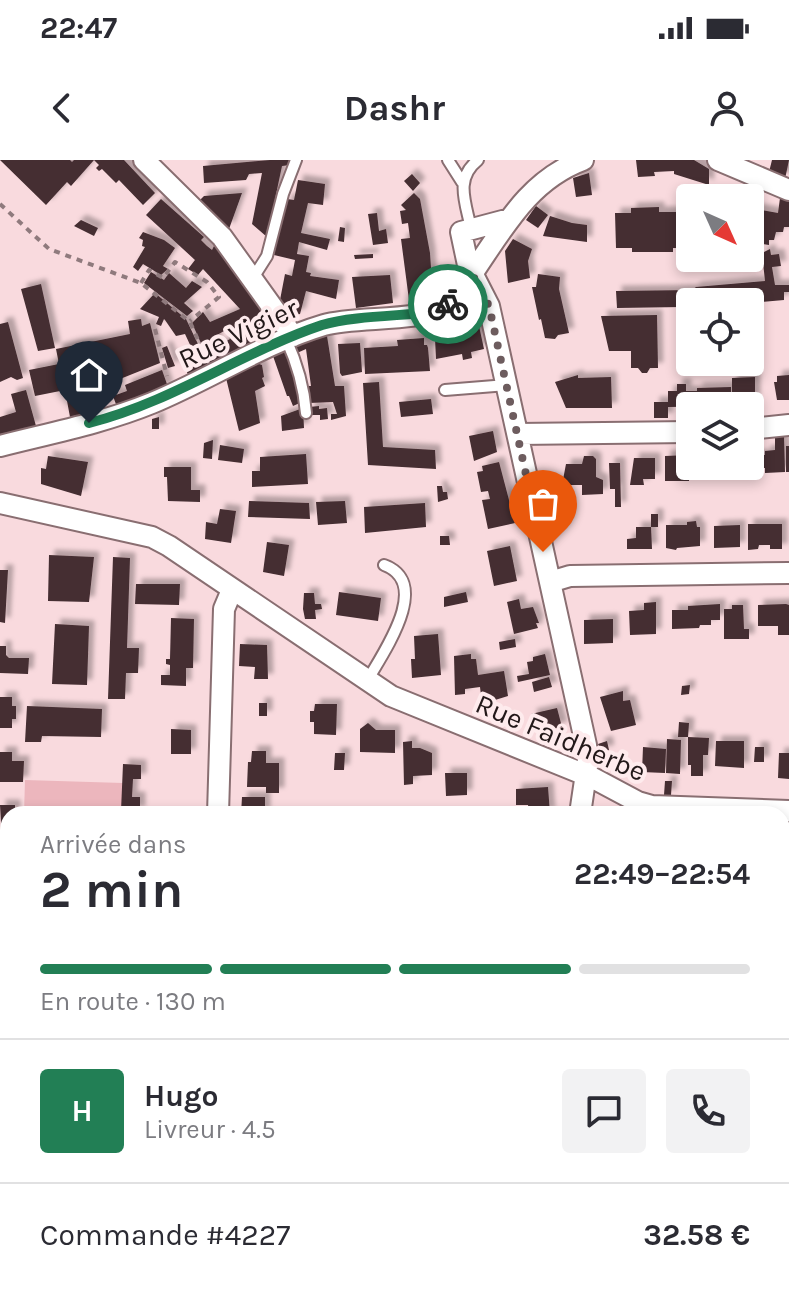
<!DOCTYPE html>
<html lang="fr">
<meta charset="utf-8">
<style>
:root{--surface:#fff;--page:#f2f2f3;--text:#2b2b33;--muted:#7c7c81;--line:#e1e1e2;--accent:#227f55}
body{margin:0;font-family:Karla,sans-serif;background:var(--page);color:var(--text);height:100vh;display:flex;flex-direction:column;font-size:30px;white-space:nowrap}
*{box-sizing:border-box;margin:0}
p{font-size:26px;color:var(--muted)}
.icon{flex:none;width:44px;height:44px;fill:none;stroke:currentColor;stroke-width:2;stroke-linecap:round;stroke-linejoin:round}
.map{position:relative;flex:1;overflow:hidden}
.panel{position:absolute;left:0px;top:646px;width:790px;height:496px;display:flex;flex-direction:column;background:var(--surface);border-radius:24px 24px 0 0;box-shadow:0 4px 12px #0003}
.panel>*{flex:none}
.needle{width:52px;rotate:135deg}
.tools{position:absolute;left:676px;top:24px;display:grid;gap:16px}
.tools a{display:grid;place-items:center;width:88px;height:88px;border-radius:8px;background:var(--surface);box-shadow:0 4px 12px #0003;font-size:40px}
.pin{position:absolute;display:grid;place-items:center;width:68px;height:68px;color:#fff;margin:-82px -34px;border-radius:50% 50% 50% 0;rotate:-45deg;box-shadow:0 0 8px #0007}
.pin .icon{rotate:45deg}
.courier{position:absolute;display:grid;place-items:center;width:80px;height:80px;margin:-40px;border:6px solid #227f55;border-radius:50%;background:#fff;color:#222;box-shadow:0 2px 10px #0007}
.headline em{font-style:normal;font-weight:700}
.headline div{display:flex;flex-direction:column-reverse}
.headline{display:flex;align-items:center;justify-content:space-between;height:136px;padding:0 40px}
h1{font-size:52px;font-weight:700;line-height:60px}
.bar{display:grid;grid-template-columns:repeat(4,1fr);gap:12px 8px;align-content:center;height:96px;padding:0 40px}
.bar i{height:10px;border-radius:6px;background:var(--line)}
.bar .selected{background:var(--accent)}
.bar p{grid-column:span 4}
.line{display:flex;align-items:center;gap:20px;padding:0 40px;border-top:2px solid var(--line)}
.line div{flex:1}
.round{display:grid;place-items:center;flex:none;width:84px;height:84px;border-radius:8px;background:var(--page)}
.status{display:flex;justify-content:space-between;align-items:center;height:56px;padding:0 40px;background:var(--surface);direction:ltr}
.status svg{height:22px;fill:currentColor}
header{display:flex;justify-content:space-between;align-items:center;height:104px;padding:0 40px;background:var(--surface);font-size:36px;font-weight:700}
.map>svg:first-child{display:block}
.green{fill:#ecb6bd}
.building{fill:#442d31;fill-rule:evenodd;filter:url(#shadow)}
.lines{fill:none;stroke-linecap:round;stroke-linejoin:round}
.lane-casing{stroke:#896e71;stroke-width:14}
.street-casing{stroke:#896e71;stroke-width:24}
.path{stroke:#8f7a7d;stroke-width:4;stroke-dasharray:6 6;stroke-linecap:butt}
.lane{stroke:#fff;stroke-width:10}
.street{stroke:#fff;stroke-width:20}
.done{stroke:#6d5c5e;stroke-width:8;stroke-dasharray:0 14.4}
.route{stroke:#227f55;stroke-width:10}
.labels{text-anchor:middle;stroke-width:8;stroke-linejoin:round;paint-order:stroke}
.street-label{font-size:28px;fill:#221819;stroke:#feebed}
</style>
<div class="status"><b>22:47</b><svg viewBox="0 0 49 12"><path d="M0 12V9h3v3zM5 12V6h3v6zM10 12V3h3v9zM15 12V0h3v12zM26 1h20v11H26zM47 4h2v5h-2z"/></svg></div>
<header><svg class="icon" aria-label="back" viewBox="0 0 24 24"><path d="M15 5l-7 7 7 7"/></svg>Dashr<svg class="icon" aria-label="person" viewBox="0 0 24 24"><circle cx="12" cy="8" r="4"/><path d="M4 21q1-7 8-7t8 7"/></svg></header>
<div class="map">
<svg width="789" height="1142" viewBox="0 0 789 1142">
<defs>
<filter id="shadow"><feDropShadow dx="5.5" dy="-5.5" stdDeviation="2" flood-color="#0004"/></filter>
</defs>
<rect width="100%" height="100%" fill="#f9dade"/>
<path class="green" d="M25 620 123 623 122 654H24Z
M147 1134H200V1142H148Z"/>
<path class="building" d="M0 0H70L72 2 74 0H124L155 33 143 45 119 20 116 23 102 9 99 11 96 8 99 5 94 0 71 26 67 22 46 45Z
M270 0H291L290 5 282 6 267 77 252 64 262 13 249 14 246 20 204 23 203 6Z
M636 0H694L709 9V25L674 14V11L654 12 655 16 638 17Z
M772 0H789L785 19 769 12Z
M589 13 592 35 576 37 573 18Z
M412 14 420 23 413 31 404 21Z
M298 20 325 24 323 45 308 43 301 73 330 79 327 90 299 82 297 94 309 96 306 112 311 113 310 116 339 120 336 139 306 131 300 154 290 156 280 140 285 114 292 116 295 100 274 95 287 39 294 40Z
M242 33 229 69 200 40 204 36Z
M414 33 420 39 430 93 433 138 409 140 401 79 410 78 408 63 402 64 400 51 406 50 401 45Z
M780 38 789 42V67H784L783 72H776L774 80H769V85L750 82V48L778 53Z
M161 39 204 77 201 80 207 86 212 90 214 86 227 98 265 152 277 176 212 208 192 163 203 152 210 162 240 149 203 109 198 115 188 109 195 100 146 55ZM226 170 230 179 219 185 215 176Z
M536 46 548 55 538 68 526 60Z
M659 47V52H690V82L687 88H673V92H632V88H616L615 53H631V48Z
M377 53 379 71 386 69 388 83 373 85 368 54Z
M550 56 572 63 587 65V82L543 76Z
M81 60 98 68 94 76 74 66Z
M340 67 345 68 344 82 338 81Z
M143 72 164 80 175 88 163 106 168 109 161 115 143 104 138 111 133 107 145 87 142 86 143 80 139 78Z
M513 79 532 89 528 101 530 118 508 123 505 91Z
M770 89 771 95 779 94 781 106 772 107 775 125H789V132H784V140L750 143 690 142V154H682V147L617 148 616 131 692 130 696 127 765 121 762 93Z
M373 94V98L355 99 354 95Z
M151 112 164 120 169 113 186 128 192 121 202 127 184 143 193 151 187 156 144 123Z
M538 114 560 117 559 129 569 173 558 175 555 179 545 178 541 159 539 160 532 127H536Z
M390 115 393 143 356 148 352 117Z
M41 124 55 188 38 191 21 129Z
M155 133 186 159 210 209 189 218 181 194 192 189 185 174 176 176 165 160 164 159 161 166 156 164 159 157 140 149Z
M454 154 455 162 477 157 484 189 471 192 472 198 463 200 462 194 436 199 434 158Z
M657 155 658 208H650L647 213H642L638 208H631V191H609L601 156Z
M141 159 142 166 150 163 160 203 115 221 117 229H115L111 217H108L105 196 92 200 90 195 79 198 83 224 80 225 86 253 70 257 65 230 35 236 29 210 59 204 56 189 130 174 128 161Z
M8 162 23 218 17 220 11 217 0 222V164Z
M327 176 335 226H344L346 256 331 260V254H337L333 242 309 243 308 226H311L306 189 297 193 295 186Z
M424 178V185H427L428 188 430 211 365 214 364 188 398 186 397 180Z
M360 183 362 212 342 216 340 213 338 184Z
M167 186 175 206 168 208 162 188Z
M286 190 302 235V242L293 246 289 236H287L273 196Z
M256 203 262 205 264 217 262 218 265 226 255 231 260 263 239 271 226 218Z
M162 210 168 227 117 247 113 236 127 231 125 225Z
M578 215V218L611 217 612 248H566L555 222Z
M789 215V240H777L774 222H777V216Z
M755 217V240L732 243V218Z
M379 222 383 287 435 290 436 309 368 305 363 223Z
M677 224H686V231H697V228L731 227V246L668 247V258H654V242H668V231H677Z
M26 230 36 266 0 275V257L16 252 11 234Z
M431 239 433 254 401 257 399 242Z
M319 246V249L327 248 328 259 320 260V255H309V247Z
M303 248 304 268 282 271 281 256Z
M159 257V269H152V259Z
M493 271 497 292 474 301 469 276Z
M784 276 785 312 765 313V308H756L755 295H765V291L775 290V277Z
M213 280 212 299 203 298 204 283Z
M220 285 244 289 242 303 218 300Z
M786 286H789V312H786Z
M306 294 308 324 252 327V311H260V297Z
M689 295V321H665V296Z
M48 296 88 302 81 336 41 324V308L46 309Z
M584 296H593L596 299V317L603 320V334L582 335V325H562L566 304H582Z
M634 298H655V319H643L644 325H630Z
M499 302 515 363 488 369 482 340 490 339 488 331 481 332 477 312 483 311 482 306Z
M609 303H620L621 347H615V329H610Z
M724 306H747V313H724Z
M164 307H191V330H200V342L168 341 167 317H164Z
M437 326H442L443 332H447L448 339 438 342Z
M249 341 309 343 310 359 248 357Z
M345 341 347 363 318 365 316 342Z
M425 343 426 367 365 373 364 347Z
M220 349 236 351 231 383 205 379 206 362 217 364Z
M651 354H658V367H651L652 389H627V379L636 378V367H651Z
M696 361 697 367H700V386L677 388 676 390 666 388V365H687V362Z
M748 364H782V389H770V385H759L758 389 748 390Z
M740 365V387L714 388V366Z
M440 376H449L450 385H440Z
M267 382 289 385 284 416 263 412Z
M510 386 517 421 494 426 487 391Z
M49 395 94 397 89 442 48 441Z
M113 397 130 398 127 488H139L138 513H126L125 539H108Z
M0 410H8L5 463 0 462Z
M136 424H180L179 445 135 444Z
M339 432 381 438 378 461 336 455Z
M466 432 468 442 444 447V437Z
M304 433H314L315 444H321L322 449 315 450 316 459H305L303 449Z
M519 439 521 449 533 447 539 463H536L538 468 514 474 507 442Z
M656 442V474L630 475 629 451 644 450V443Z
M720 444V460H711V465H700L699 468 672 469V450H688V446Z
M786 444 789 445V475H778V466H758V445Z
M732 445H743L744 469H749V479H724V449H732Z
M171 458 194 459 193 508H186V526L161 525V515H170V505L166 504V499H170Z
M613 459V483L584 484V460Z
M55 464 89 466 87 525 52 524Z
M438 474 441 515 412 518 411 499H415L414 476Z
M515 479 516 487 500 490 499 482Z
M240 484 267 485 268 519H254L255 507 239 506Z
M0 486H6V495L9 498H29L28 514 0 513Z
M471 494V499H476L478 515 504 511 508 536 482 544 480 527 465 529V534L455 535 454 496Z
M545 494 550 515 518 522 517 516 529 514 527 502 533 501V497Z
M549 517 552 527 534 532 532 522Z
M690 525 689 534 681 535 682 526Z
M623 531V541L630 540 636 565 611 571 600 537Z
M0 537H12V546H16V559H12V568H0Z
M259 543H267V556H259Z
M315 544H337L336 575 314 574V562H310V551H314Z
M27 546 102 549 101 577 42 576 41 582H25Z
M557 548 562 567 539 572 537 568 534 569 531 554Z
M679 562 689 563 688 577H678Z
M368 563 376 570H395V593L360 592V569Z
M171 569 191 570V594H171Z
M688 577 709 578 708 595H703V616H691V605H688Z
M667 579 681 580 680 614 666 613Z
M412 581V588H420L432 593V615L413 616V624L404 625 403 582Z
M607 581 609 590 602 592 598 584Z
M716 581H744V608L715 606Z
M643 587 666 589 665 613 642 612Z
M755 587H764V602H754Z
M252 591H266V603H279V633H266V627H247L248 602H251Z
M0 592H12V601H24L23 622H0Z
M335 593H345L344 610H334Z
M779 593H789V619L778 618Z
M123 604 141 605V619H133L132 637H140V652L121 651Z
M445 613H467V635L446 636Z
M665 621H672L671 635H664Z
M548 627 550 654 529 651 528 645H516V629Z
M242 637H265V654H241Z
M0 645H15V654H8V680H2Z
M789 682V704H782V683Z
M0 719 8 720V746L0 745Z
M0 871H5L7 897H0Z
M784 892H789V922H787Z
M8 961V988L0 989V962Z
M782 986H789V1006L782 1007Z
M0 1096 7 1110 0 1114Z
M8 1117V1134H22L24 1138 16 1142H0V1122Z
M108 1134H134V1142H109Z
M200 1134H217V1139L200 1140Z
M284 1134H311L314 1142H287Z
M419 1134H436V1142H419Z
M538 1134H578V1142H539Z"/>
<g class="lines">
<defs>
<path id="lane" d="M448 0 462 22
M471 69C466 43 454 19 478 0
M253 118 267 96 283 34 296 0
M286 179C297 203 304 227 306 253
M445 230 507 225
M367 521C383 493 433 423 384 405
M244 1134 247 1142
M337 1134 340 1142"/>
<path id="street" d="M144 0 222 77 293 176
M718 0 789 30
M510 59 461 72 468 105 489 146 586 585 588 600 580 654
M750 269 789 265
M518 274 690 272
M0 286C51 273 103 263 152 243 210 219 264 183 324 165 354 156 420 162 443 147 458 137 468 120 478 105 507 62 532 19 583 0
M0 343 152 377 169 386 391 536 593 618 638 642 652 646 789 651
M550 422 570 416 789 413
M218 654 224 449 232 430
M782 962H789
M0 1010 8 1009
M606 1142 610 1134"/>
</defs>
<use href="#lane" class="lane-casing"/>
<use href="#street" class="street-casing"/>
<path class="path" d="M0 44 49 89 141 123 190 162 206 198
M141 123 149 110 163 118 175 102 207 122 219 137 190 161
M155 169 167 216
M0 770H8
M188 1134 189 1142"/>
<use href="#lane" class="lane"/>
<use href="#street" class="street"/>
</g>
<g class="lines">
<path class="done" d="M448 144 472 114 489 146 543 392"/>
<path class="route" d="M89 263C172 242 242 192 322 165 352 156 400 156 433 152L448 144"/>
</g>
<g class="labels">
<g class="street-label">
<text transform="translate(238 173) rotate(-25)" y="10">Rue Vigier</text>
<text transform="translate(561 577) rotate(23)" y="10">Rue Faidherbe</text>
</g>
</g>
</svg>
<div class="tools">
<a><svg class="needle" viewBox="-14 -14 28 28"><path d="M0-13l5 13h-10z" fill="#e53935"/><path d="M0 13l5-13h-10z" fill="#7c7c81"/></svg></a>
<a><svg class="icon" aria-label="locate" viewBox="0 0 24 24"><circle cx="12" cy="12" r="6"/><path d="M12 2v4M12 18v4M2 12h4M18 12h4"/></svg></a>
<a><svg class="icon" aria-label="layers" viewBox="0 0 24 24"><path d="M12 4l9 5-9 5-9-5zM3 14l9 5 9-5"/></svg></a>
</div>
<div class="pin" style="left:543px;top:392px;background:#ea580c"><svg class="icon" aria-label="bag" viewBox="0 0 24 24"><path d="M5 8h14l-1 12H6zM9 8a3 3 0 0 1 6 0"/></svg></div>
<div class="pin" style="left:89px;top:263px;background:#1f2937"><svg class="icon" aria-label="home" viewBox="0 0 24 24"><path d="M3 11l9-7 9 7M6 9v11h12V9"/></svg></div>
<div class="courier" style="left:448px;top:144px"><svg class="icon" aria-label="bike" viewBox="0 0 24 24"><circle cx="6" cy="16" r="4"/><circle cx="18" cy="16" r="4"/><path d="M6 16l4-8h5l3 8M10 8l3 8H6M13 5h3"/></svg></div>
<section class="panel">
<div class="headline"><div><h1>2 min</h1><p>Arrivée dans</p></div><em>22:49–22:54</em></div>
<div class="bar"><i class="selected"></i><i class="selected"></i><i class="selected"></i><i></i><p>En route · 130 m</p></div>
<div class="line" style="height:144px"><b class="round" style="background:var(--accent);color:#fff">H</b><div><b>Hugo</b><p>Livreur · 4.5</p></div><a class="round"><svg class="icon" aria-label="chat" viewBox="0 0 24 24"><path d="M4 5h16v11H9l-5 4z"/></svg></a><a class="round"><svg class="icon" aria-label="phone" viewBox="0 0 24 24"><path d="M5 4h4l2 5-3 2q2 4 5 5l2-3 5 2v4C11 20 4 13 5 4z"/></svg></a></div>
<div class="line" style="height:104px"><div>Commande #4227</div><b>32.58 €</b></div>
</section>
</div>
